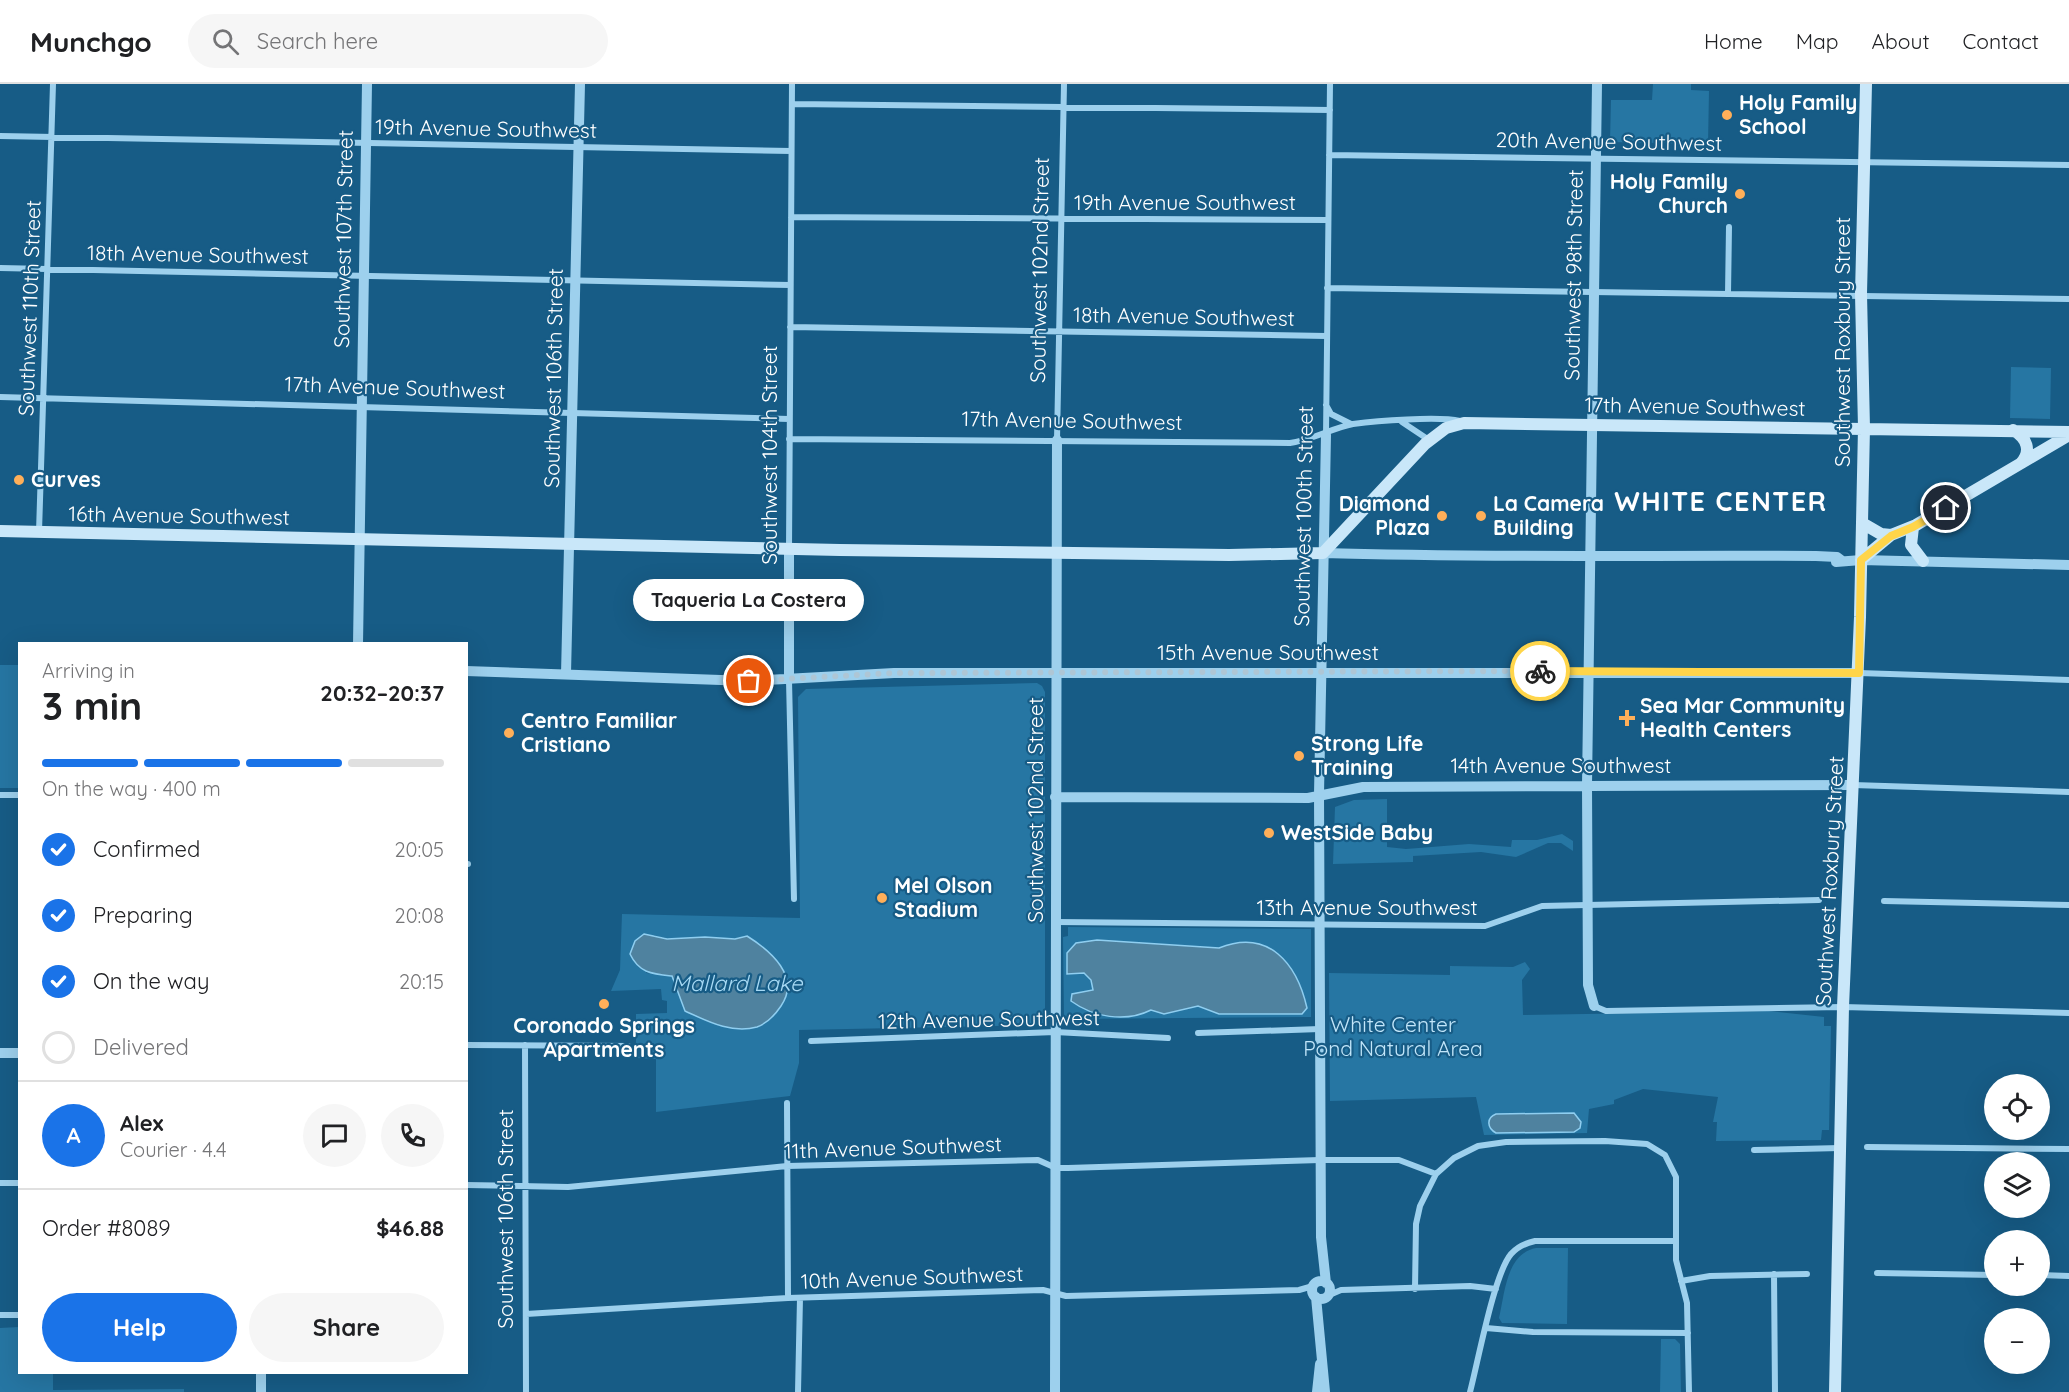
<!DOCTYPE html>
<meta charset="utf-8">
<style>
:root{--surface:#fff;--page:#f6f6f6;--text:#202124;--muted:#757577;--line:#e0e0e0;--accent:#1a73e8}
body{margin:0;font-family:Quicksand,sans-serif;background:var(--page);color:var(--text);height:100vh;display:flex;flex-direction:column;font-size:22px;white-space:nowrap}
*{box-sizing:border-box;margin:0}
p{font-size:20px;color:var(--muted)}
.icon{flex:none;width:33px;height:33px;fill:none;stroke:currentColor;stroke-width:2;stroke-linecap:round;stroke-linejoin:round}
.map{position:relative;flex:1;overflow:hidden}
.side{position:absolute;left:18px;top:558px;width:450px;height:732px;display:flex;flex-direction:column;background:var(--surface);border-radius:0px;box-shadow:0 6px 24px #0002}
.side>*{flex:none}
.tools{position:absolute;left:1984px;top:990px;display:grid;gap:12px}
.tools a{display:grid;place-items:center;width:66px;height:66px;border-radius:50%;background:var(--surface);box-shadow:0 6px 24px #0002;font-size:30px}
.pin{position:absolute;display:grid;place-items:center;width:51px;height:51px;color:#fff;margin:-26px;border:3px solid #fff;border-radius:50%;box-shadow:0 2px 6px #0007}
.courier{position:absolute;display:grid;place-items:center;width:60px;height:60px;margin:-30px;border:4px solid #ffd54a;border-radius:50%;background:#fff;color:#222;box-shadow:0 2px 8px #0007}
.bubble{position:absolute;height:42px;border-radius:21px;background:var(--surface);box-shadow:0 6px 24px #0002;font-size:20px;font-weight:700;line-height:42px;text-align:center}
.headline em{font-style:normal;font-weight:700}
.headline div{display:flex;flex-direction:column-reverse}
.headline{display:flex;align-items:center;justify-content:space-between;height:102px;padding:0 24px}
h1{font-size:39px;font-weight:700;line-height:45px}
.bar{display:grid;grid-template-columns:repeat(4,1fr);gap:9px 6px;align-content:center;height:72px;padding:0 24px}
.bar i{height:8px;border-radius:4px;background:var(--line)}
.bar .selected{background:var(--accent)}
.bar p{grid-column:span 4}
.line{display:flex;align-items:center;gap:15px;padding:0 24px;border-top:2px solid var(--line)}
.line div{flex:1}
.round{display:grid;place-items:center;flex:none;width:63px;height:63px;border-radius:32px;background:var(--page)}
ol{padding:0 24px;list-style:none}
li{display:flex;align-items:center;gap:18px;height:66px}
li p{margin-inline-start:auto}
li .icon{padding:6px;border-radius:50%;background:var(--accent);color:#fff;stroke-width:4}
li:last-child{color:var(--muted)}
li i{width:33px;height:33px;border:3px solid var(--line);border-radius:50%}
.primary-button{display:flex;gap:12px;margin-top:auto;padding:12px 24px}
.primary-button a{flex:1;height:69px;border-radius:36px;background:var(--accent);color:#fff;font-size:24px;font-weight:700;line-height:69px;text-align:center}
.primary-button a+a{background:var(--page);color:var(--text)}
header{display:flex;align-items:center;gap:36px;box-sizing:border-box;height:84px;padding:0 30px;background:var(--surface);border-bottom:2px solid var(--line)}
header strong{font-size:28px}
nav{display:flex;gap:33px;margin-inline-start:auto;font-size:21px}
.search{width:420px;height:54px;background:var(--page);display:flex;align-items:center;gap:15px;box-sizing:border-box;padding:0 21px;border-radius:33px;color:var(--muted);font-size:22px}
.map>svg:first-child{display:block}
.green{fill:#2676a3;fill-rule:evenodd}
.water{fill:#4f829f;stroke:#8fcef0;stroke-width:1.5}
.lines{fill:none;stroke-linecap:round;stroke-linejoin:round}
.minor{stroke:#9dd0ed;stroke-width:6}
.tertiary{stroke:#9dd0ed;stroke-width:10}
.secondary{stroke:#c9e7f9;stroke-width:12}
.done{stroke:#aec6d5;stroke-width:6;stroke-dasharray:0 10.8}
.route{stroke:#ffd54a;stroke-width:8}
.poi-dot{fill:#ffaf59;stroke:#175c86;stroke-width:2}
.labels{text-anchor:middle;stroke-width:4.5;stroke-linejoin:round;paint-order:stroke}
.poi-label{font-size:21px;font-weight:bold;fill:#fff;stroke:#175c86;text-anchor:start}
.street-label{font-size:21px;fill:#fff;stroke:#175c86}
.park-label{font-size:21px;fill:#c2e6fa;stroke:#175c86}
.water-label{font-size:22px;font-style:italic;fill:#a8daf5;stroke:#175c86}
.district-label{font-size:27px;font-weight:bold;letter-spacing:1.5px;fill:#fff;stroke:#175c86}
</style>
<header>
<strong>Munchgo</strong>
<div class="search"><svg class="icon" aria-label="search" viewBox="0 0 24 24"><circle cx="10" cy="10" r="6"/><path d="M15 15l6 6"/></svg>Search here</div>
<nav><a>Home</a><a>Map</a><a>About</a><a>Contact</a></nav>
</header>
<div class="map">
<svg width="2069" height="1308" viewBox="0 0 2069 1308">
<rect width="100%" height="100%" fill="#175c86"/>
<path class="green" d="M1653 0H1691V6L1709 7 1708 60 1610 58 1611 16H1652Z
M2011 283 2051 284 2050 335 2010 334Z
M0 581H19V704H0Z
M1037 599 1042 602 1045 608V941L799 946V979L790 1012 656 1028V975L636 974V930L667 929V917L662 916 661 905 611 907 620 886 622 830 800 834 798 613 806 605ZM654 851C677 859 723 858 747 852L700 934 685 927 672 892 646 889Z
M1387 715V763L1406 765 1469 760 1511 763 1512 756H1537L1562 750 1573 757V767L1561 759H1548L1516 773 1481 768 1413 772V778L1333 780 1335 723 1354 716Z
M1068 843 1311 845V933L1064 935 1063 853 1068 852Z
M1525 878 1530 885 1522 896 1523 931 1769 927 1824 933V942H1831L1829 1046H1822L1821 1056 1716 1057 1717 1038H1713L1718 1013 1643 1005 1614 1016V1020L1589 1025 1587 1049 1484 1051 1476 1013 1330 1017 1329 889 1450 891V882L1513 883Z
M1536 1164H1568L1567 1240 1502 1239 1499 1234C1505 1209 1506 1170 1536 1164Z
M19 1243 20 1288 53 1289V1306L184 1305V1308H0V1244Z
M1661 1255H1675L1680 1260 1681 1308H1660Z"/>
<path class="water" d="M644 850 667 855 705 853 735 855 747 852C771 867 801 893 781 922 775 931 768 939 757 943 731 950 707 937 685 927L672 892C652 890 639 889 630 870L635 857Z
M1097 856 1219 864C1269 844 1297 880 1307 924L1302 930H1219L1198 922 1164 930 1151 926C1125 939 1093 933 1071 917L1072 910 1093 906 1091 896 1084 889 1067 890V869L1076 859Z
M1574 1029 1581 1038 1580 1044 1574 1048 1496 1049C1487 1044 1486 1034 1496 1030Z"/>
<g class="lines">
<path class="minor" d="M792 20 1330 26
M0 52 791 67
M1329 71 2069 81
M791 133 1328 136
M0 184 790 201
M1327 204 2069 215
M1728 210 1729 143
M790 243 1326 252
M0 313 789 335
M1326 321 1331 330 1351 340
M1402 338 1429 356
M1326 351 1330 0
M789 355 1290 359C1313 356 1332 344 1353 340 1376 337 1438 332 1460 337
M1057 356 1064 0
M39 448 53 0
M789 465 792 0
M1859 589 2069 596
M789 596 794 815
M1853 701 2069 708
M0 711H20
M466 780H468
M1884 817 2069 821
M1055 838 1485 842 1542 822 1819 816
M1594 922 1606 927 1843 923 2069 929
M1198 949 1320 945
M811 957 1055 948 1168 954
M466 961 628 962
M525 961 526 1308
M787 1019 788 1214
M1867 1063 2069 1065
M1754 1066 1840 1064
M0 1099H20
M466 1101 568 1103 787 1082 1038 1076 1056 1084H1068L1320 1076H1399L1436 1090
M1877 1189 1995 1191
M1774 1190 1775 1308
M2040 1191 2069 1192
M1681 1197 1710 1192 1807 1190
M1415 1205 1416 1140 1420 1122 1436 1090 1454 1074 1478 1062 1506 1058 1605 1057 1647 1060 1665 1071 1676 1093V1176L1687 1219 1689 1308
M1327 1212 1341 1206 1470 1202 1496 1205
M526 1230 788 1214 1043 1206 1066 1212 1299 1206 1313 1202
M0 1231H20
M1486 1244 1533 1248 1688 1249
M798 1308 800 1214
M1470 1308C1478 1278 1494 1190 1511 1170 1518 1162 1526 1159 1535 1157H1676"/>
<path class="tertiary" d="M1326 351 1319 710 1321 1153 1326 1199
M789 465V596
M1323 469C1488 474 1651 471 1816 472L1837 473 1841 476
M1836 478 1861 476 2069 481
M358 560 367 0
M466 587 749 597 894 589H1859
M566 590 580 0
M1055 713 1308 714 1363 703 1853 701
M1594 922 1588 901 1587 701 1597 0
M0 969H20
M1312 1206a9 9 0 1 1 18 0a9 9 0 1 1-18 0Z
M1316 1213 1325 1308
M261 1288V1308
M1055 1308 1057 356
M1317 1308 1320 1280"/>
<path class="secondary" d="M2013 346C2027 354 2032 367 2021 379
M1862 439 1881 450 1891 451
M1913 443 1911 461 1923 477
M0 447 840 466 1229 471 1323 469 1425 360 1446 344 1464 339 2069 348
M1861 476 1891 451 1916 441 2069 351
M1835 1308 1843 923 1860 533 1864 344 1861 210 1866 0"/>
</g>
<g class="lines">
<path class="done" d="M749 597 894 589 1540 587"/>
<path class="route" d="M1540 587 1859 589 1861 476 1891 452 1913 443 1946 424"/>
</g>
<g class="poi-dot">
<circle cx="1727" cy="31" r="6"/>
<circle cx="1740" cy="110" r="6"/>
<circle cx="19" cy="396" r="6"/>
<circle cx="1442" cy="432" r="6"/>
<circle cx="1481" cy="432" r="6"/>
<path d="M1624 625h6v6h6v6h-6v6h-6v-6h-6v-6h6z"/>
<circle cx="509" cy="649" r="6"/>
<circle cx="1299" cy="672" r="6"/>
<circle cx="1269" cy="749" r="6"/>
<circle cx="882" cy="814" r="6"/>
<circle cx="604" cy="920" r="6"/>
</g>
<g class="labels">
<g class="poi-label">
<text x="1739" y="26">Holy Family<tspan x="1739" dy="24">School</tspan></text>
<text x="1728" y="105" text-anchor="end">Holy Family<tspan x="1728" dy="24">Church</tspan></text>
<text x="31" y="403">Curves</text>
<text x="1430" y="427" text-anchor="end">Diamond<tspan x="1430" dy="24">Plaza</tspan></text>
<text x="1493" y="427">La Camera<tspan x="1493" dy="24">Building</tspan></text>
<text x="1640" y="629">Sea Mar Community<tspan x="1640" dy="24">Health Centers</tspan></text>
<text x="521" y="644">Centro Familiar<tspan x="521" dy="24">Cristiano</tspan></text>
<text x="1311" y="667">Strong Life<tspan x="1311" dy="24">Training</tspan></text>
<text x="1281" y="756">WestSide Baby</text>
<text x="894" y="809">Mel Olson<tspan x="894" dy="24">Stadium</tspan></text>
<text x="604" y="949" text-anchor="middle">Coronado Springs<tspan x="604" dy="24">Apartments</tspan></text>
</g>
<g class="street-label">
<text transform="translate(486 45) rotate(1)" y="7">19th Avenue Southwest</text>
<text transform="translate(1609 58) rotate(1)" y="7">20th Avenue Southwest</text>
<text x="1185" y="126">19th Avenue Southwest</text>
<text transform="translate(344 155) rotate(-89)" y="7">Southwest 107th Street</text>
<text transform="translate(198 171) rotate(1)" y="7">18th Avenue Southwest</text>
<text transform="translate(1040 186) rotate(-89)" y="7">Southwest 102nd Street</text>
<text transform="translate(1574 191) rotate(-89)" y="7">Southwest 98th Street</text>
<text transform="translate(30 224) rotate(-88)" y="7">Southwest 110th Street</text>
<text transform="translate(1184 233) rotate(1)" y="7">18th Avenue Southwest</text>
<text transform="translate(1843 258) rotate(-90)" y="7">Southwest Roxbury Street</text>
<text transform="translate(554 294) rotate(-89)" y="7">Southwest 106th Street</text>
<text transform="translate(395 304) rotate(2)" y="7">17th Avenue Southwest</text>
<text transform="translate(1695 323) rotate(1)" y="7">17th Avenue Southwest</text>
<text transform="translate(1072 337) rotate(1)" y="7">17th Avenue Southwest</text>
<text transform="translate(770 371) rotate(-90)" y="7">Southwest 104th Street</text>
<text transform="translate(179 432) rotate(1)" y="7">16th Avenue Southwest</text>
<text transform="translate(1304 432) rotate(-89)" y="7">Southwest 100th Street</text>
<text x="1268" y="576">15th Avenue Southwest</text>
<text x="1561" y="689">14th Avenue Southwest</text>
<text transform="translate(1036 726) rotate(-90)" y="7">Southwest 102nd Street</text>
<text transform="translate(1830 797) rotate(-87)" y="7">Southwest Roxbury Street</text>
<text x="1367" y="831">13th Avenue Southwest</text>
<text transform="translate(989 936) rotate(-1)" y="7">12th Avenue Southwest</text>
<text transform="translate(893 1064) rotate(-2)" y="7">11th Avenue Southwest</text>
<text transform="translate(506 1135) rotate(-90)" y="7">Southwest 106th Street</text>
<text transform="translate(912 1194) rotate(-2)" y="7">10th Avenue Southwest</text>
</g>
<g class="park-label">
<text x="1393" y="948">White Center<tspan x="1393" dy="24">Pond Natural Area</tspan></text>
</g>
<g class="water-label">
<text x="737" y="907">Mallard Lake</text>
</g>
<g class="district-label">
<text x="1721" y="427">WHITE CENTER</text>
</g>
</g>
</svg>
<div class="tools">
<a><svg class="icon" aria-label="locate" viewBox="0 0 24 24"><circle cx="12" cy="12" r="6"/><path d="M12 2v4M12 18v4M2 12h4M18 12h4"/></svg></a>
<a><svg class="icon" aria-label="layers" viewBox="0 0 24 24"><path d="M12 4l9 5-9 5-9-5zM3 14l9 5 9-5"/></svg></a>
<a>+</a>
<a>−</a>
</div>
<div class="pin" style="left:749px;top:597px;background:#ea580c"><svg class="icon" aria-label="bag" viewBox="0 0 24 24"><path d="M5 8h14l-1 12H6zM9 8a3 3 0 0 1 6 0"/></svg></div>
<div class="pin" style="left:1946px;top:424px;background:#1f2937"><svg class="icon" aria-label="home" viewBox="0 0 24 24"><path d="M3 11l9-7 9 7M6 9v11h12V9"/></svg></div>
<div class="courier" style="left:1540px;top:587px"><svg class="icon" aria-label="bike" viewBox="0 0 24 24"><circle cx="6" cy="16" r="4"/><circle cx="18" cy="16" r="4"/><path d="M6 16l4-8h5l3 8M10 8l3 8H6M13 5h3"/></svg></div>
<div class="bubble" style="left:633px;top:495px;width:231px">Taqueria La Costera</div>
<section class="side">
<div class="headline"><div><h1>3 min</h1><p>Arriving in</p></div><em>20:32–20:37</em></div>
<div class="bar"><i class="selected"></i><i class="selected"></i><i class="selected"></i><i></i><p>On the way · 400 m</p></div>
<ol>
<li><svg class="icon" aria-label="check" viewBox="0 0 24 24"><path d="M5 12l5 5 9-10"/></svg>Confirmed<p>20:05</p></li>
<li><svg class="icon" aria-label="check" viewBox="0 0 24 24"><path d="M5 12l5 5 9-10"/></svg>Preparing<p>20:08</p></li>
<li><svg class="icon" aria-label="check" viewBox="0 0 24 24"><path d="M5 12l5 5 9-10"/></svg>On the way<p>20:15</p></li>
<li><i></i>Delivered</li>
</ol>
<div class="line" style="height:108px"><b class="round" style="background:var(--accent);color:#fff">A</b><div><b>Alex</b><p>Courier · 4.4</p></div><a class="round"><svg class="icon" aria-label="chat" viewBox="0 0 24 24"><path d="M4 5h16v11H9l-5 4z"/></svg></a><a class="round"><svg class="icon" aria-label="phone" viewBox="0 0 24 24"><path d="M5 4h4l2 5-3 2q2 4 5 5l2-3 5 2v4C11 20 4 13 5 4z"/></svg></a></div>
<div class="line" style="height:78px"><div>Order #8089</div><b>$46.88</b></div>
<div class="primary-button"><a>Help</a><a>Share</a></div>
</section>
</div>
